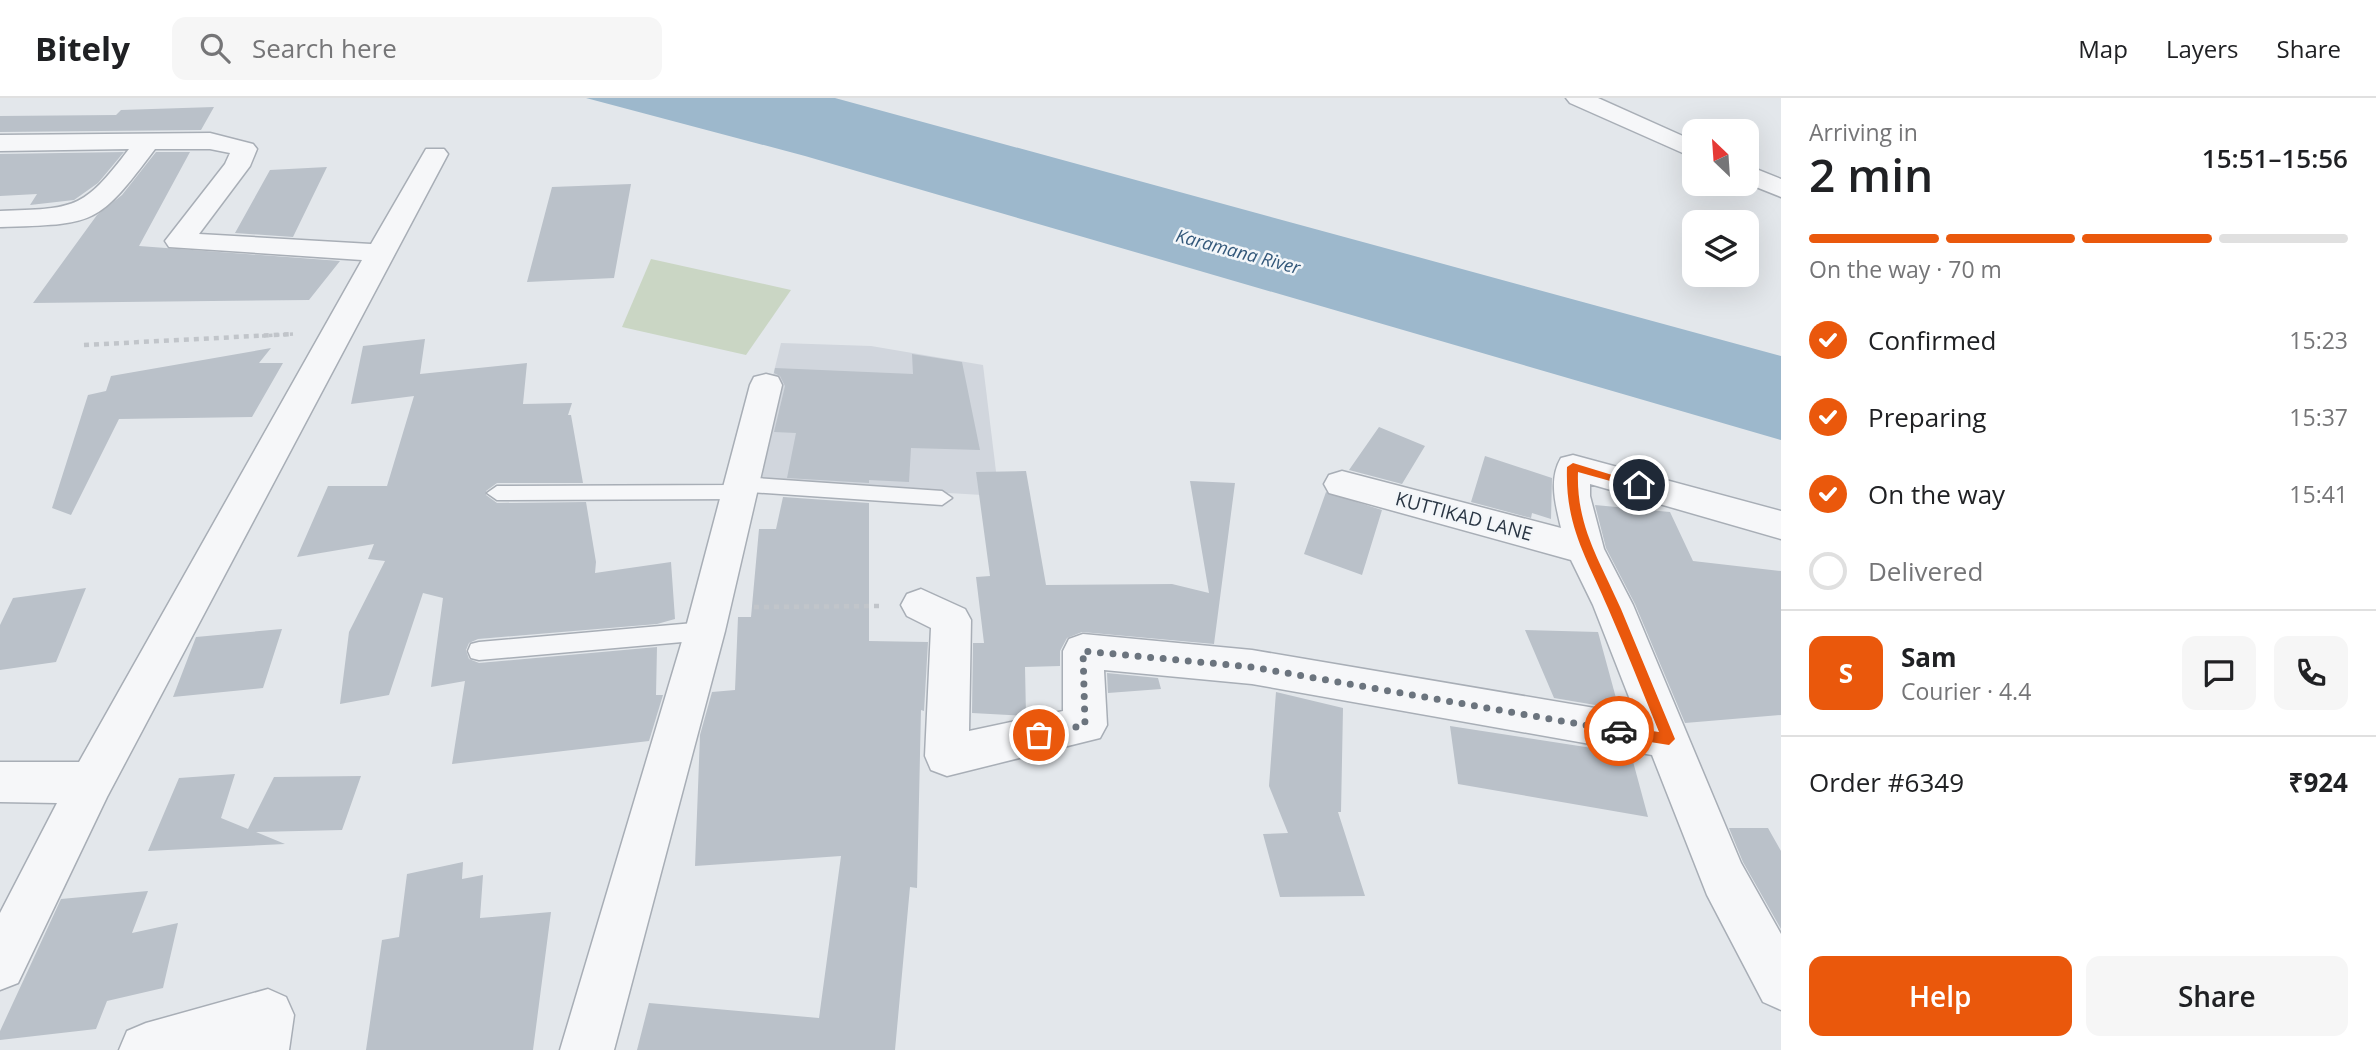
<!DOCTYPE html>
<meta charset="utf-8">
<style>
:root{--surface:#fff;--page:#f6f6f6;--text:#202124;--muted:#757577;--line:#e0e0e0;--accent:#ea580c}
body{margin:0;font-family:"Open Sans",sans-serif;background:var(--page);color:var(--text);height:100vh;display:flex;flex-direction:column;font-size:26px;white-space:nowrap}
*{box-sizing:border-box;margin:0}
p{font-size:23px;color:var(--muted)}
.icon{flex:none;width:38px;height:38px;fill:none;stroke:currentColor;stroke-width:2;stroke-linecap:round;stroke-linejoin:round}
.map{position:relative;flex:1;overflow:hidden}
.details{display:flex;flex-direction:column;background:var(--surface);width:595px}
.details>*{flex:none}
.needle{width:46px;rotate:335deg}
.fabs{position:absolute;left:1682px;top:21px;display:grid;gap:14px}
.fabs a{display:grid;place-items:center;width:77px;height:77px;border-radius:14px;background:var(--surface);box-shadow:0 7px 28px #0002;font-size:35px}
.pin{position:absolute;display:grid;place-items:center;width:60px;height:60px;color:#fff;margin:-30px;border:4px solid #fff;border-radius:50%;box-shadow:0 2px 7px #0007}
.courier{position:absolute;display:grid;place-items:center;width:70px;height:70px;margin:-35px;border:5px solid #ea580c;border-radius:50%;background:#fff;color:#222;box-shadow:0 2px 9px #0007}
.head em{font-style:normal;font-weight:600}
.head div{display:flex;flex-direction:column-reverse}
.head{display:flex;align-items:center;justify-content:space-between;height:119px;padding:0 28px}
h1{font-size:46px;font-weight:600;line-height:52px}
.bar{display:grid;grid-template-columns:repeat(4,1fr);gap:10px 7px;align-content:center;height:84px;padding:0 28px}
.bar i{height:9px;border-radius:5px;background:var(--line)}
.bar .active{background:var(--accent)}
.bar p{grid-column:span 4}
.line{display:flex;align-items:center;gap:18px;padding:0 28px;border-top:2px solid var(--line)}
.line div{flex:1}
.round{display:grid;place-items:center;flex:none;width:74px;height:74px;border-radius:14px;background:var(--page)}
ol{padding:0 28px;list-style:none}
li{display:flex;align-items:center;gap:21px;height:77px}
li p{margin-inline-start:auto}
li .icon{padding:7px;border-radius:50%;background:var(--accent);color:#fff;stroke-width:4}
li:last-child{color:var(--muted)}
li i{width:38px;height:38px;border:4px solid var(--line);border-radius:50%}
.button{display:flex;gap:14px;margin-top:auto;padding:14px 28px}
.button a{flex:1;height:80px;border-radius:14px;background:var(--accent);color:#fff;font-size:28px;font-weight:600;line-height:80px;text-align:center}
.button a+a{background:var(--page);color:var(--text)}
header{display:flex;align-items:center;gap:42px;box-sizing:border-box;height:98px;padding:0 35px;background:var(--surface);border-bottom:2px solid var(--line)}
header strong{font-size:33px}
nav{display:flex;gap:38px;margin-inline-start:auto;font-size:24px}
.search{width:490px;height:63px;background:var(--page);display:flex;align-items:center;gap:18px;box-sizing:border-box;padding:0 24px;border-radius:14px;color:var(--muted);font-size:26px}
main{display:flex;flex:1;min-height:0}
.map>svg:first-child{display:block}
.built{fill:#d1d6dd}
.green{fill:#cad6c4}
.water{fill:#9db8cc}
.building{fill:#bac1c9}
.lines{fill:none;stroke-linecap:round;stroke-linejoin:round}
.service-casing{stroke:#a8aeb6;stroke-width:3}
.minor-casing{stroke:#a8aeb6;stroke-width:3}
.path-far1{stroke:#c1c5ca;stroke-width:3.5;stroke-dasharray:3.5 3.5;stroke-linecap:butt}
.path{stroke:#c1c5ca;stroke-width:4.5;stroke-dasharray:5 5;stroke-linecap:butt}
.service{fill:#f6f7f9;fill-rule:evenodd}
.minor{fill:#f6f7f9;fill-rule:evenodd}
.route{fill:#ea580c}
.done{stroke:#6b747e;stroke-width:7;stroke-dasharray:0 12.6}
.labels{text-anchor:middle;stroke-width:5;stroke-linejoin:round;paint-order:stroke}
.far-water-label{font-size:18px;font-style:italic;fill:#33587a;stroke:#f3f6f9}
.street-label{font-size:19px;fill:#2a3644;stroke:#f3f6f9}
</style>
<header>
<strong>Bitely</strong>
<div class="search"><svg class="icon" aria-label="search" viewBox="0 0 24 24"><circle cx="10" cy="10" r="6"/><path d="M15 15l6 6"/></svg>Search here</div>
<nav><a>Map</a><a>Layers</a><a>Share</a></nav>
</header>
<main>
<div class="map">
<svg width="1781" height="952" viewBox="0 0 1781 952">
<rect width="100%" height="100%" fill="#e3e7eb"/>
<path class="built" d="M781 245 871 248 983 267 999 398 747 383Z"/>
<path class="green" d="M651 161 791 192 746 257 622 229Z"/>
<path class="water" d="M586 0H835L1781 258V342L805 58Z"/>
<path class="building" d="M214 9 201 32 0 34V18L116 17 121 12Z
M124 54 98 85 74 102 30 107 37 96 0 98V56Z
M156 54H190L139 148 340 163 309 202 33 205 97 117 122 97Z
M327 69 293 139 235 135 270 72Z
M631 86 614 180 527 184 552 89Z
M425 241 420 276 527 265 523 306 572 305 568 317H571L583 385H497L486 393V397L497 405 586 404 596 464 595 475 671 464 675 521 657 526 478 541 469 545 466 552 469 561 479 565 657 549 656 597H663L649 643 452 666 465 583 431 589 443 500 423 495 389 597 340 606 349 534 385 463 368 461 374 446 297 459 328 388H387L414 298 351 306 363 248Z
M271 250 259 265H283L252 319 119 321 71 417 52 410 88 297 106 293 111 278Z
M912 256 962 264 980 352 911 350 909 384 869 382V385L787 380 796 335 774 334 785 288 780 278 774 275 775 270 913 276Z
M1379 329 1425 348 1402 386 1349 372Z
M1485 358 1552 380 1551 421 1532 415 1531 420 1471 404Z
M1026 373 1046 487 1172 486 1209 495 1190 383 1235 385 1214 546 1082 534 1067 540 1060 553V568L1025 569 1026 618 972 615 973 545H984L976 479 990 478 976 374Z
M1326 394 1382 412 1362 477 1304 456Z
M783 399 869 405V543L928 544 924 613 921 612 917 790 910 789 895 952H637L649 905 819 920 841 758 695 768 700 637 712 594 735 592 738 519H751L759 431H776Z
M1595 407 1670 414 1693 463 1781 473V617L1685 625 1635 506 1606 450Z
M86 490 56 564 0 572V527L13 500Z
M282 531 263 590 173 599 196 539Z
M1525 532 1598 534 1619 611 1554 600Z
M1107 575 1158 580 1161 591 1108 595Z
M1276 594 1343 610 1341 714H1338L1365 798 1280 799 1263 736 1288 735 1269 688Z
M1450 628 1631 656 1648 719 1458 686Z
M235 676 221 720 248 731 274 679 361 678 342 732 256 734 285 746 148 753 179 680Z
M1729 730H1768L1781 753V831L1743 764Z
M463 764 462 781 483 777 480 820 551 814 533 952H366L382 842 399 839 407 776Z
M148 793 132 835 178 825 163 890 107 903 96 931 0 942V933L61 801Z"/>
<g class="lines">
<defs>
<path id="service" d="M742 379 942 393 952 400 942 407 750 394 747 399 740 401 497 402 487 395 497 388 733 387 735 381Z
M705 524 713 527 716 533 713 539 705 542 479 562 471 560 468 553 471 546 479 544Z"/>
<path id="minor" d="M1566 0H1598L1694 43V60L1570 5Z
M210 35 253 46 257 51 250 68 199 136 371 146 426 51H444L448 56 107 699 18 885 0 892V815L57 705 0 704V664H79L362 162 169 149 165 143 225 66 230 55 210 51H155C97 128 96 126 0 129V113C75 110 82 113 129 51L0 53V37Z
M1746 67 1781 81V99L1746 85Z
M766 276 778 279 782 287 725 533 614 952H560L685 533 750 287 754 279Z
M1573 357 1781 413V441L1590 386V398L1604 451 1633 507 1741 765 1781 836V912L1763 904 1707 797 1652 657 1252 586 1104 572 1107 627 1100 640 947 678 931 672 925 658 931 530 907 518 901 507 907 496 921 491 965 511 971 522 969 633 1063 613V553L1069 541 1083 536 1252 552 1636 617 1593 507 1571 462 1329 395 1324 386 1329 377 1342 373 1561 430C1556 408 1548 382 1561 360Z
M268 891 286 899 294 917 289 952H119L127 933 146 925Z"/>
</defs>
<use href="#service" class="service-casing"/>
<use href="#minor" class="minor-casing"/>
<path class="path-far1" d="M262 238 293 236"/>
<path class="path" d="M84 247 293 236
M754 509 882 508"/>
<use href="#service" class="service"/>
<use href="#minor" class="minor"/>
</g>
<path class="route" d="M1573 365 1645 387 1639 391 1578 374C1576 428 1600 463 1621 511 1639 554 1657 598 1675 641L1669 647 1619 639 1613 633 1619 628 1659 634C1642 593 1626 551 1608 510 1586 458 1565 428 1567 369Z"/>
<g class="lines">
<path class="done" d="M1039 637 1085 627 1083 553 1252 569 1619 633"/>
</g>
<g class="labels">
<g class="far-water-label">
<text transform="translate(1238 154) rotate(15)" y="6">Karamana River</text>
</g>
<g class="street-label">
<text transform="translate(1464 418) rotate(15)" y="7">KUTTIKAD LANE</text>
</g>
</g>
</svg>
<div class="fabs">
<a><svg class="needle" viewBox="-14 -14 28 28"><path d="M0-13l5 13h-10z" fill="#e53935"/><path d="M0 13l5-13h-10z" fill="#757577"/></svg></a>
<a><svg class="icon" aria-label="layers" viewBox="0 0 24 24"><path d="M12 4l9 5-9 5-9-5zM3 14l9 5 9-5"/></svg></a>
</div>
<div class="pin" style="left:1039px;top:637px;background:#ea580c"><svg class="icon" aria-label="bag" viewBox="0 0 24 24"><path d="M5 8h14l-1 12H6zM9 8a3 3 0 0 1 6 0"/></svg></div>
<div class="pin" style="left:1639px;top:387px;background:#1f2937"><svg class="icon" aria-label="home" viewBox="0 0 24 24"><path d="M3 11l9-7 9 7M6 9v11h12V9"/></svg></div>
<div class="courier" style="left:1619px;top:633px"><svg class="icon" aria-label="car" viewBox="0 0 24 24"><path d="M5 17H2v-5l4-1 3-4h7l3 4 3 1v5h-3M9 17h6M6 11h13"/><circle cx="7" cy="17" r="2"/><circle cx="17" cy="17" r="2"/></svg></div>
</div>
<section class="details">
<div class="head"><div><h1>2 min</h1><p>Arriving in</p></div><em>15:51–15:56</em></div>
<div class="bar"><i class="active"></i><i class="active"></i><i class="active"></i><i></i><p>On the way · 70 m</p></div>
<ol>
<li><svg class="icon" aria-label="check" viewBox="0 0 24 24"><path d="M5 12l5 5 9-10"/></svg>Confirmed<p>15:23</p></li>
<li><svg class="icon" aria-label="check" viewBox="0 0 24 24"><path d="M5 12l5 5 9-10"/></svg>Preparing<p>15:37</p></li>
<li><svg class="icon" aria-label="check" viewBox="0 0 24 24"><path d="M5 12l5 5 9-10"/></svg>On the way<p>15:41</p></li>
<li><i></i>Delivered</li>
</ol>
<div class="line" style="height:126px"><b class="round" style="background:var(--accent);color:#fff">S</b><div><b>Sam</b><p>Courier · 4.4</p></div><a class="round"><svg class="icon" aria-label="chat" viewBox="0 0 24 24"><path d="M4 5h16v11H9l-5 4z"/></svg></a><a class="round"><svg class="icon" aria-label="phone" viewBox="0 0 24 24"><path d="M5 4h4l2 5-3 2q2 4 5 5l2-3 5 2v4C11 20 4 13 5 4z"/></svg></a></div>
<div class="line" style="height:91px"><div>Order #6349</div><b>₹924</b></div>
<div class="button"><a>Help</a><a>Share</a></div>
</section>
</main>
